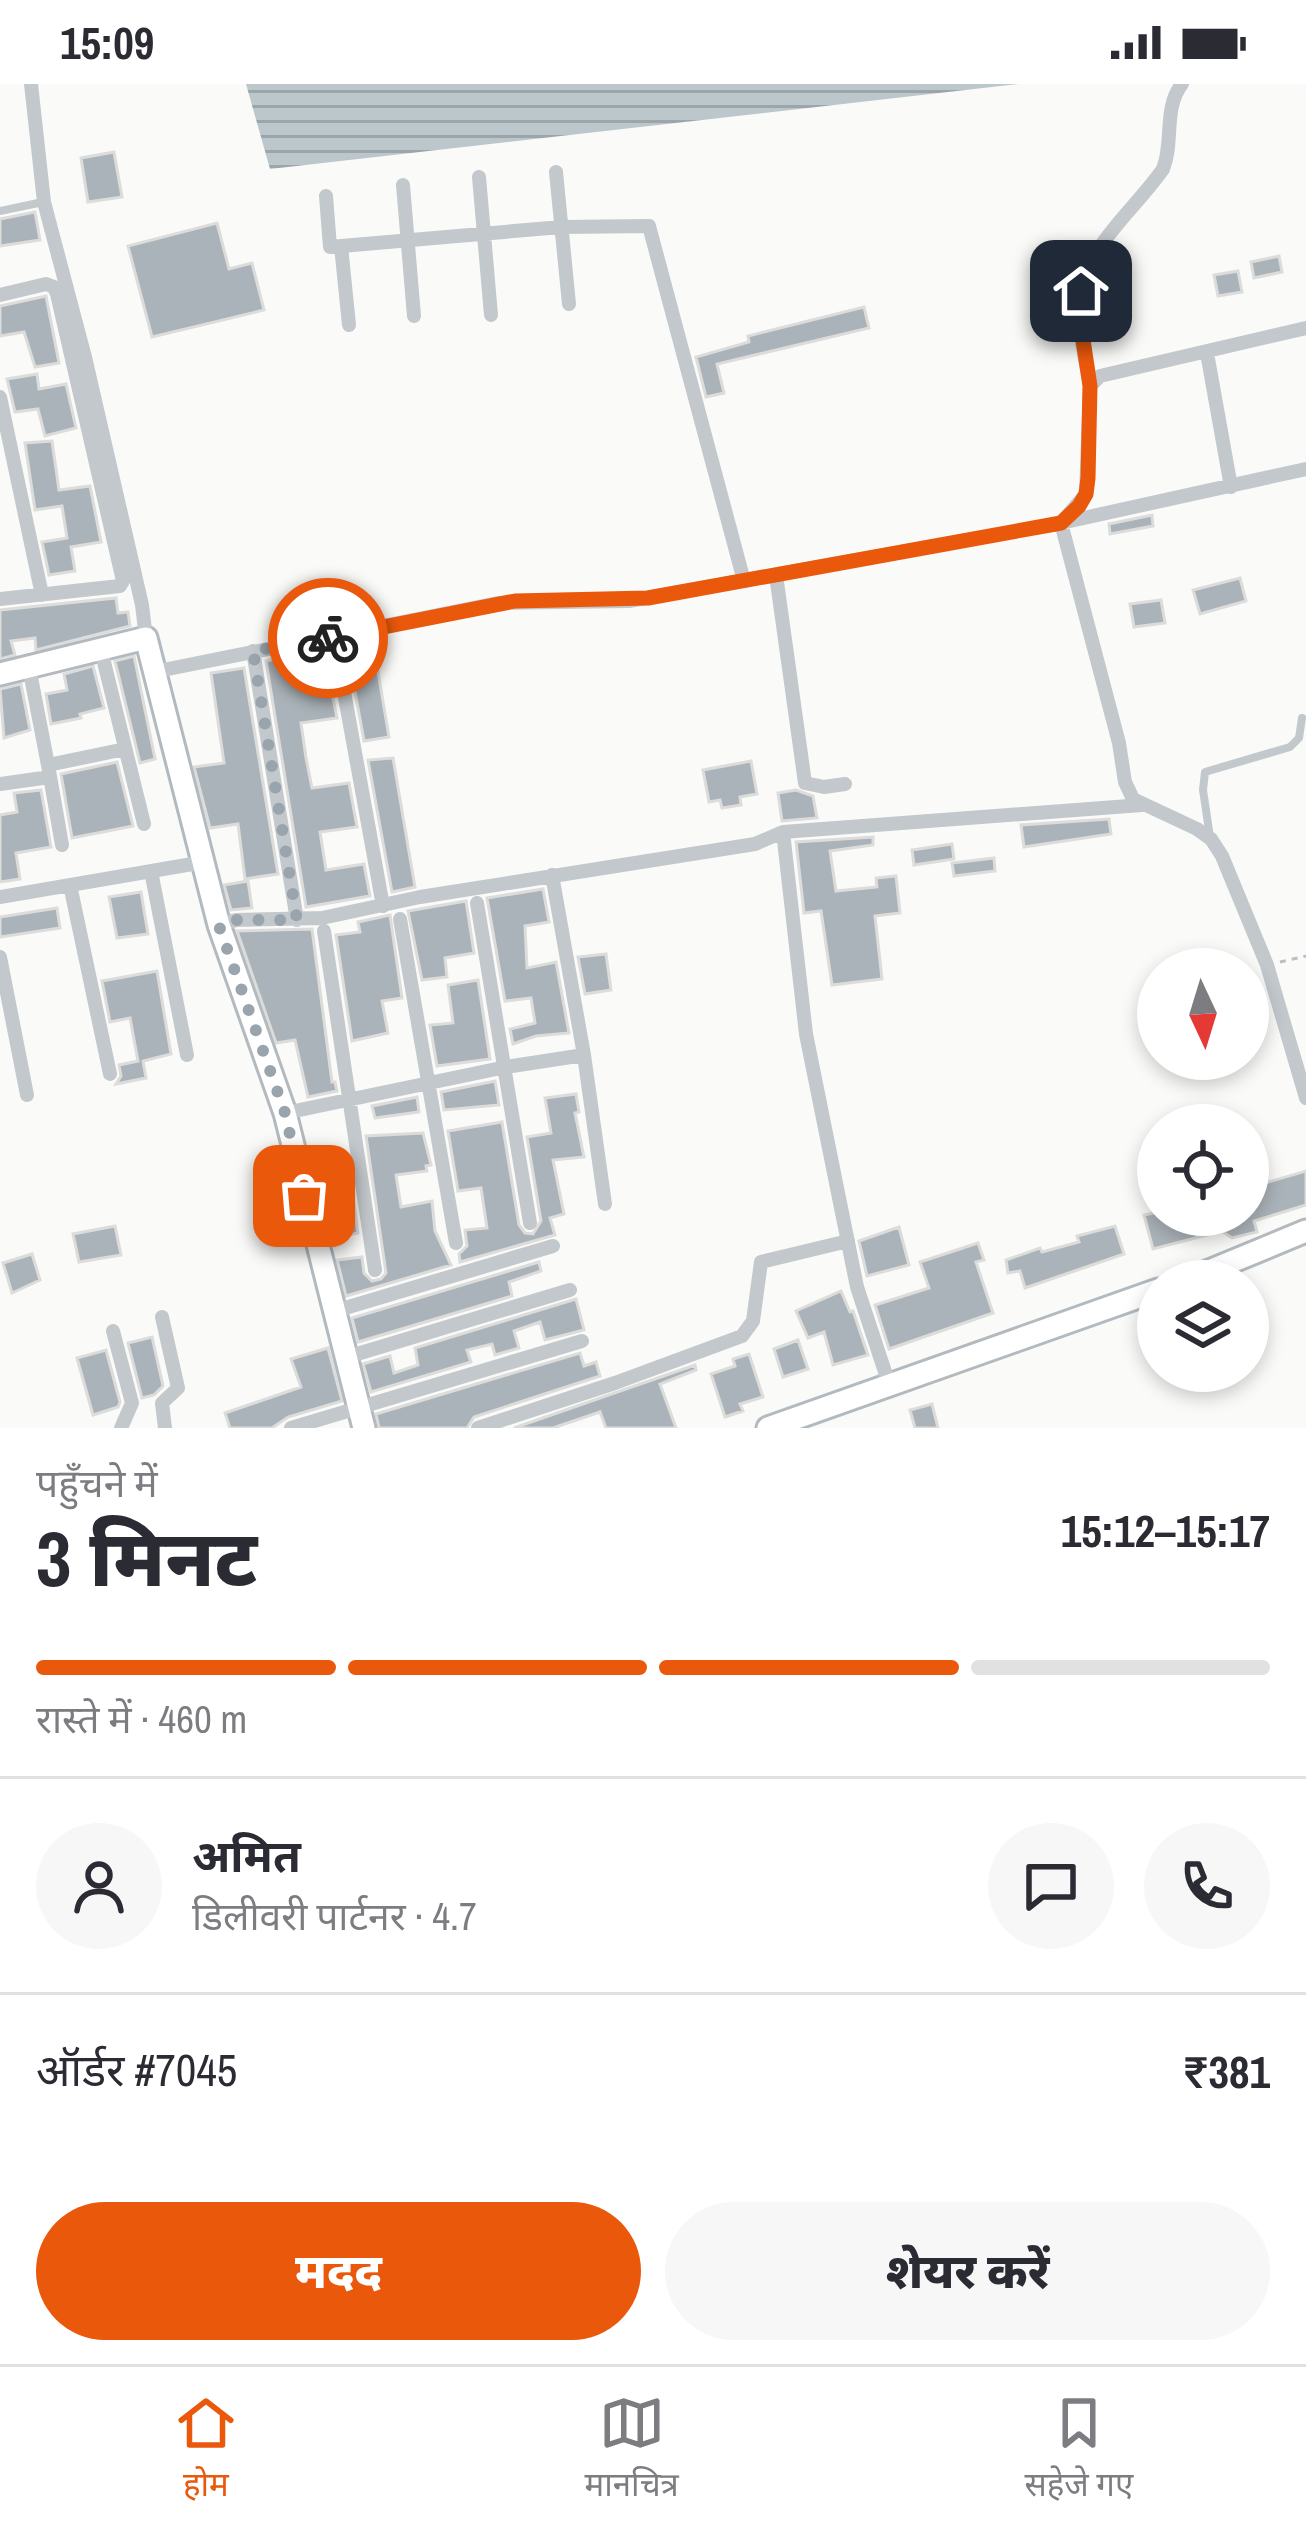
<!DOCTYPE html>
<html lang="hi">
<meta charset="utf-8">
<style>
:root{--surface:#fff;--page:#f7f7f7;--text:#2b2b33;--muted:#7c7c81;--line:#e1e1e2;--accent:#ea580c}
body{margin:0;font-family:"Archivo Narrow","Noto Sans Devanagari",sans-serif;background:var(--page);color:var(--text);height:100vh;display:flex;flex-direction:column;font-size:45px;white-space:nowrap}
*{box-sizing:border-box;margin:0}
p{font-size:39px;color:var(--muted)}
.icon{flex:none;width:66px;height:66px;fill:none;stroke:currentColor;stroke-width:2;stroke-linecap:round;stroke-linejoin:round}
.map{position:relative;height:1344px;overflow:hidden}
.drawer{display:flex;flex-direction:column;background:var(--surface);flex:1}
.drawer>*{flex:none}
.needle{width:78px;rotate:176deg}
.fabs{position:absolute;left:1137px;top:864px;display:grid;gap:24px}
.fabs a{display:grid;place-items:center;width:132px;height:132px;border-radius:50%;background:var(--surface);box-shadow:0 6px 18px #0003;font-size:60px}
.pin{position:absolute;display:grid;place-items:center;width:102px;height:102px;color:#fff;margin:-51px;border-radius:24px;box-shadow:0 6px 18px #0006}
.courier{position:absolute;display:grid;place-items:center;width:120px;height:120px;margin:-60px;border:9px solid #ea580c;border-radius:50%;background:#fff;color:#222;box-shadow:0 3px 15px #0007}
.summary em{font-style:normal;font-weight:800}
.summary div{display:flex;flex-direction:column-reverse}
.summary{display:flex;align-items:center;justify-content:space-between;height:204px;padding:0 36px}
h1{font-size:78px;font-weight:800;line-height:90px}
.bar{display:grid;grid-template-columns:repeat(4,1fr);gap:18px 12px;align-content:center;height:144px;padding:0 36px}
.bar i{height:15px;border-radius:9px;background:var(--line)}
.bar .on{background:var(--accent)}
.bar p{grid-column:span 4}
.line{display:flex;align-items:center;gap:30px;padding:0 36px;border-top:3px solid var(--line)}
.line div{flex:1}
.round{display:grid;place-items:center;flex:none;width:126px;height:126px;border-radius:63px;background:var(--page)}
.cta{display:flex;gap:24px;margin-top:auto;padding:24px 36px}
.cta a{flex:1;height:138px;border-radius:72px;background:var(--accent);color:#fff;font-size:48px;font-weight:800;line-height:138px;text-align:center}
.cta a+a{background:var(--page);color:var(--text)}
.status{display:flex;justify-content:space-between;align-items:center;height:84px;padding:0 60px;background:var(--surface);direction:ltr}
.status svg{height:33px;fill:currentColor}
.menu{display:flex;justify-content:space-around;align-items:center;height:168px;border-top:3px solid var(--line);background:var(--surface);font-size:33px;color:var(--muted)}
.menu a{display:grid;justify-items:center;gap:6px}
.menu .on{color:var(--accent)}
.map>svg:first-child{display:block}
.water{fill:url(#water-rules)}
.building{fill:#aab3b9;stroke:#dcdcda;stroke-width:3}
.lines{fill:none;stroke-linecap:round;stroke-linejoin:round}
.secondary-casing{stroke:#b3babf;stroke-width:27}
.path{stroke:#bbbfc2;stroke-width:3;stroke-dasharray:6 6;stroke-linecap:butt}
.lane{stroke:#c3c8cc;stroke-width:8}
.street{stroke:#c3c8cc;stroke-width:14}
.secondary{stroke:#fff;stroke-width:21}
.done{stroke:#99a4ac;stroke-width:12;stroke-dasharray:0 21.6}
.route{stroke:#ea580c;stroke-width:15}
</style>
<div class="status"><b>15:09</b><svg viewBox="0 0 49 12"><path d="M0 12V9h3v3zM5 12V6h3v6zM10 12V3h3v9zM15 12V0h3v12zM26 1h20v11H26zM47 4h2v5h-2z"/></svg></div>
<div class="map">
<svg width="1306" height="1344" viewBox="0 0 1306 1344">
<defs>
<pattern id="water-rules" width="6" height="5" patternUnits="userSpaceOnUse" patternTransform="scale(3)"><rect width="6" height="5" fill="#bbc7cb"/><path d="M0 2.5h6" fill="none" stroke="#9ca6aa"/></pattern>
</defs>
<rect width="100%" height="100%" fill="#fafaf8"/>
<path class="water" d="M246 0H1019L270 85Z"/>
<path class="building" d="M114 68 122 113 88 118 81 74Z
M35 128 40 156 0 162V135Z
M217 139 229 185 252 179 264 226 152 253 128 162Z
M1279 172 1282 188 1254 194 1251 178Z
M1238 187 1242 208 1218 212 1214 191Z
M46 212 59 279 35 283 24 248 0 252V222Z
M864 223 869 244 717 280 724 309 706 313 696 273 749 258 748 252Z
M37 290 39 305 66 300 76 344 45 352 38 325 15 328 7 295Z
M52 357 59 406 90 402 101 458 71 463 75 487 49 491 42 458 67 454 62 422 35 426 25 359Z
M1152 431 1153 442 1110 450 1109 440Z
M1240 494 1246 517 1200 530 1193 506Z
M116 514 118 529 128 528 130 542 36 566 35 554 11 557 15 571 0 575V526Z
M1161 516 1165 539 1134 543 1130 520Z
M323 565 337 634 301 639 306 674 312 704 349 699 357 743 320 748 326 786 364 780 370 812 306 823 266 577Z
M134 572 155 675 140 679 115 577Z
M93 582 104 624 80 630 81 634 51 640 46 610 67 606 64 590Z
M377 582 389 653 364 657 351 586Z
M244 584 278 790 245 795 238 740 210 744 194 683 224 679 211 589Z
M21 600 30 646 4 654 0 605Z
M393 674 415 803 392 808 368 676Z
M751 677 757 710 740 713 741 721 722 724 720 716 709 718 703 686Z
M117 678 133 742 72 754 61 690Z
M41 706 51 763 16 769 20 795 0 798V731L17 728 14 709Z
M796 706 813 712 817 734 782 737 778 709Z
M1109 735 1111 750 1024 763 1021 741Z
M873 753V761L830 767 836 807 877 803 876 794 896 792 900 829 875 832 882 895 832 901 821 827 804 829 796 758Z
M952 760 954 775 914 781 912 766Z
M994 774 995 787 954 792 952 779Z
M248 797 252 824 231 826 224 801Z
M543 805 549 838 525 842 527 884 556 878 569 949 536 952 513 960 510 945 535 939 531 914 505 917 487 814Z
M141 808 148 850 117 854 109 813Z
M466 817 474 869 445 874 447 893 422 896 408 827Z
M57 824 60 844 0 853V833Z
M390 831 402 914 382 917 388 949 352 957 336 851 360 848 358 838Z
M312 845 332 998H335L337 1007 308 1013 295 956 276 959 237 847Z
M606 870 611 906 585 910 578 873Z
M157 887 171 970 143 977 146 994 116 1000 121 992 119 981 138 977 130 934 110 938 102 897Z
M478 896 490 975 437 982 430 941 453 939 448 901Z
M495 997 499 1021 444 1026 441 1008Z
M576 1010 579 1028 575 1029 584 1073 553 1076 564 1130 550 1134 555 1151 460 1178 459 1170 467 1162 465 1146 487 1144 481 1104 458 1107 448 1047 502 1038 519 1141 525 1149 533 1150 541 1137 527 1053 551 1049 545 1014Z
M417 1013 419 1028 375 1034 372 1022Z
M423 1049 431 1081 426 1082 427 1087 396 1091 401 1123 432 1117 435 1147 451 1181 346 1212 337 1176 362 1173 364 1189 372 1197 381 1195 386 1189 366 1052Z
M1306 1087V1121L1254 1137 1257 1148 1232 1154 1223 1148 1215 1149 1153 1165 1144 1131 1158 1128V1131H1248V1104Z
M353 1113 358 1149 341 1152 335 1161 323 1118Z
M115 1142 121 1171 79 1178 73 1150Z
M1115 1142 1124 1170 1025 1204 1020 1187 1008 1189 1006 1176 1040 1164 1042 1168 1079 1158 1077 1152Z
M899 1143 909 1181 867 1192 859 1157Z
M978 1159 984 1176 976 1178 993 1229 889 1265 875 1221 929 1204 920 1178Z
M32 1170 40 1196 12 1209 3 1179Z
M539 1178 541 1187 509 1198 512 1212 358 1258 352 1234Z
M841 1207 850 1228 853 1227 868 1271 833 1281 824 1248 808 1254 796 1227Z
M576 1215 584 1246 545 1256 540 1238 514 1247 519 1264 495 1271 492 1260 467 1266 471 1278 371 1308 363 1280 390 1272 394 1289 418 1281 415 1264Z
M152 1253 163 1302 154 1311 142 1314 128 1259Z
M798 1256 808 1285 783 1293 774 1265Z
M328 1264 342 1317 288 1333 272 1344H230L225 1329 301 1303 291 1275Z
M106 1266 120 1318 118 1323 93 1331 77 1274Z
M580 1269 584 1282 596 1278 600 1292 474 1333 467 1344H379L376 1330Z
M749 1270 763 1313 740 1320 743 1327 725 1333 711 1290 735 1282 733 1275Z
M695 1281 696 1286 660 1300 676 1344H606L600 1328 553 1344H514Z
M932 1320 938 1344H915L910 1326Z"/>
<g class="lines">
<defs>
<path id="secondary" d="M0 590 146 554 219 841 285 1029 364 1344
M1185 1197 1306 1147
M768 1344 1158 1206"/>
</defs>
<use href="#secondary" class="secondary-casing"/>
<path class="path" d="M1280 878 1306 872"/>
<path class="lane" d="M0 127 43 118
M1210 753 1203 706 1205 688 1290 663 1299 654 1302 634"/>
<path class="street" d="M31 0 44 118 85 273 142 521 146 554
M556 88 569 220
M479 93 491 231
M403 101 414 232
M326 112 330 163 561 143 649 142 744 497
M341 162 349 241
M0 211 46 200 54 203 57 210 123 497 120 502 0 515
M1207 269 1231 403
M1090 302C1086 278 1079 252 1079 227 1078 167 1132 130 1163 85 1174 58 1163 24 1182 0
M0 313 42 511
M1306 385 1061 439 1119 659 1125 698 1133 715 1197 745 1211 755 1222 772 1267 881 1306 1014
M776 491 805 699 824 703 845 700
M334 553 383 822
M101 566 144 740
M253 567 297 836
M29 583 48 681
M153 588 498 519 629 517 1061 439 1086 410 1090 302 1100 292 1306 244
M0 700 50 693
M783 748 806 950 857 1203 890 1303
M62 761 48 681 125 665
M151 787 187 971
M552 791 584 971 605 1120
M70 801 110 990
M0 813 204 778
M477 819 530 1139
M400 835 456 1159
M219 841 236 836 322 834 420 813 755 760 783 748 1142 721
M324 847 375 1186
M0 873 27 1011
M285 1029 506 983 584 971
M335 1227 553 1162
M162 1233 178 1304 162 1319 165 1344
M113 1247 132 1319 121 1344
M347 1273 570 1206
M291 1344 582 1257
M478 1344 615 1299 742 1252 753 1237 761 1178 848 1157"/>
<use href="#secondary" class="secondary"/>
</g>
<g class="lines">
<path class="done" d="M304 1112 285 1029 219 842 236 836H297L253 567 328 554"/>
<path class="route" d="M328 554 515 517 648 514 1061 439 1079 422 1086 410 1088 394 1090 302 1079 229 1081 207"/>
</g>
</svg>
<div class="fabs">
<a><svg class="needle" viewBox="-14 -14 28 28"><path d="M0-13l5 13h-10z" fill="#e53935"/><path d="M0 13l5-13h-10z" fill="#7c7c81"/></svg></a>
<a><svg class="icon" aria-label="locate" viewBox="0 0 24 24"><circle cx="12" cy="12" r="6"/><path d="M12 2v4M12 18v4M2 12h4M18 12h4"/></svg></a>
<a><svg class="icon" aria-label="layers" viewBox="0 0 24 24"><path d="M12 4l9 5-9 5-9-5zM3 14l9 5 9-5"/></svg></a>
</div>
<div class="pin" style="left:304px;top:1112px;background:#ea580c"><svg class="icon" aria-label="bag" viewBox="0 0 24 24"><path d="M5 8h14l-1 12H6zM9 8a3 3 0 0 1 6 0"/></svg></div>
<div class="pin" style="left:1081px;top:207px;background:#1f2937"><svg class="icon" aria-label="home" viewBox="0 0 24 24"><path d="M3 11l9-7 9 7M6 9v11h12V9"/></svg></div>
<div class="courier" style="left:328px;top:554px"><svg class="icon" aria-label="bike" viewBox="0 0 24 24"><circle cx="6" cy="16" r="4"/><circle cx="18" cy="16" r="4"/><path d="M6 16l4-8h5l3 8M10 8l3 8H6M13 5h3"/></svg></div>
</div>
<section class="drawer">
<div class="summary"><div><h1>3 मिनट</h1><p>पहुँचने में</p></div><em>15:12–15:17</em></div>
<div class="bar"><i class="on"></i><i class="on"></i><i class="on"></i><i></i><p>रास्ते में · 460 m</p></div>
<div class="line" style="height:216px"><a class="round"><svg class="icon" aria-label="person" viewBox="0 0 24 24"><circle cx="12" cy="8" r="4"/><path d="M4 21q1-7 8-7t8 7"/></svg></a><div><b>अमित</b><p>डिलीवरी पार्टनर · 4.7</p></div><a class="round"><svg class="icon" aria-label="chat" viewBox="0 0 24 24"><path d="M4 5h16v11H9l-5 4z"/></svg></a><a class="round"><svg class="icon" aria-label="phone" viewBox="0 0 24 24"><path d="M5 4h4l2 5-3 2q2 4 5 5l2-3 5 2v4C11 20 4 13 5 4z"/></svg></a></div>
<div class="line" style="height:156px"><div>ऑर्डर #7045</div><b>₹381</b></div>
<div class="cta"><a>मदद</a><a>शेयर करें</a></div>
</section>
<nav class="menu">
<a class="on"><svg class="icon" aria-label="home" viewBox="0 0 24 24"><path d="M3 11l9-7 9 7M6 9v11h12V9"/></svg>होम</a>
<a><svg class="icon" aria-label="map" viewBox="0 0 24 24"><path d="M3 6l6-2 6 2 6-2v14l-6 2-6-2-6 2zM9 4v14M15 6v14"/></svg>मानचित्र</a>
<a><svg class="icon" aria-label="saved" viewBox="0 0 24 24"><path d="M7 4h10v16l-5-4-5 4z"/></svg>सहेजे गए</a>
</nav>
